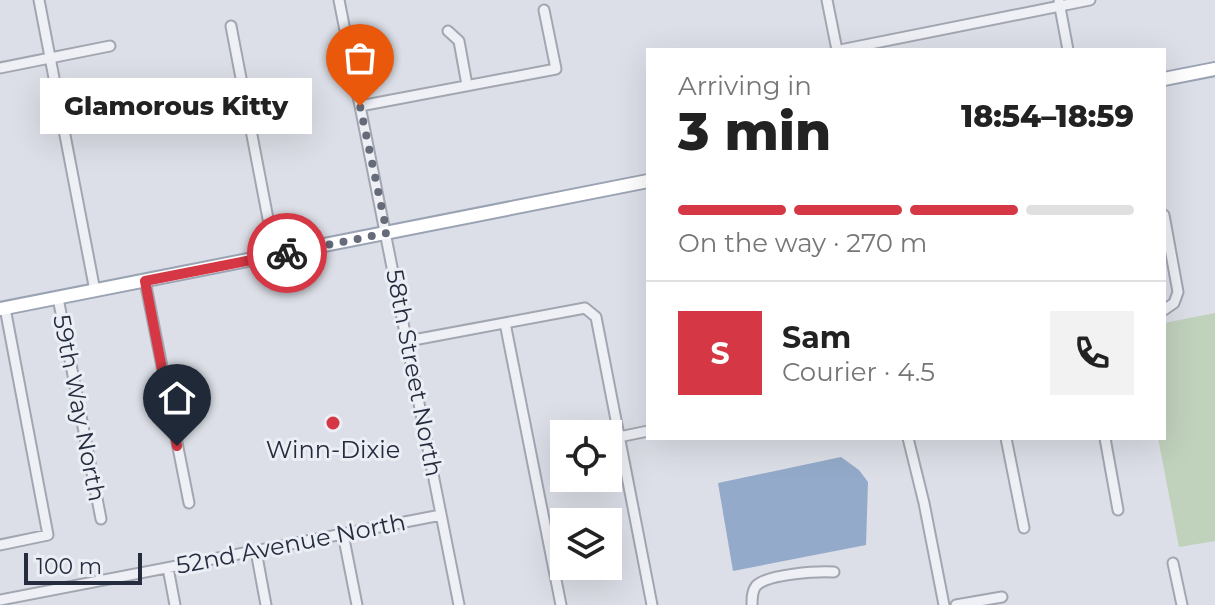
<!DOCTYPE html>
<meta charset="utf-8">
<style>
:root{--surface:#fff;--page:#f2f2f2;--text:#222;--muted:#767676;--line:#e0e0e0;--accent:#d53844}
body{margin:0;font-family:Montserrat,sans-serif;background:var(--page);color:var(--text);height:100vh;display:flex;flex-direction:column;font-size:30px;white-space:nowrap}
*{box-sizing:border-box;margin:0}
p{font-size:26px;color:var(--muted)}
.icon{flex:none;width:44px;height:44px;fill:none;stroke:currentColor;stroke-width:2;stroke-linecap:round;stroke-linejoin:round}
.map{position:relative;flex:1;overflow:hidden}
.drawer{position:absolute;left:646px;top:48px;width:520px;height:392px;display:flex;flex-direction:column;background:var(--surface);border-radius:0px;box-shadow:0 8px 32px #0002}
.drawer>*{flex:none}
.fabs{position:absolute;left:550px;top:420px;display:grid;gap:16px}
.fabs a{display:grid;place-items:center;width:72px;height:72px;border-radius:0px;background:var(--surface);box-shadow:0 8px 32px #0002;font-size:40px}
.scale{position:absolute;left:24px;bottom:20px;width:118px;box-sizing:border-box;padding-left:8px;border:4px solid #252c3e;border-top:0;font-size:22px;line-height:28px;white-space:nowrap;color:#252c3e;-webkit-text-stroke:6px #ebeef5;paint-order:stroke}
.pin{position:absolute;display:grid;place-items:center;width:68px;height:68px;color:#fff;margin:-82px -34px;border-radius:50% 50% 50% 0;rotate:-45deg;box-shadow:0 0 8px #0007}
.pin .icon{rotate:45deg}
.courier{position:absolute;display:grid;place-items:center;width:80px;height:80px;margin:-40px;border:6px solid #d53844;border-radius:50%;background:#fff;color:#222;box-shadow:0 2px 10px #0007}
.bubble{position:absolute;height:56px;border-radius:0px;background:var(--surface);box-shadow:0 8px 32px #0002;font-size:26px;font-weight:800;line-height:56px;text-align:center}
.overview em{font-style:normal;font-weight:800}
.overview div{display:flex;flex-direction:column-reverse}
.overview{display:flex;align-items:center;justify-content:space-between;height:136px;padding:0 32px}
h1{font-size:52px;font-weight:800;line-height:60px}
.bar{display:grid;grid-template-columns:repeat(4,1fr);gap:12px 8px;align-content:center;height:96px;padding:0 32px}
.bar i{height:10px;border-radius:6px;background:var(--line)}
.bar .active{background:var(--accent)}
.bar p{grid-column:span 4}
.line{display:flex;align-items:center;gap:20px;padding:0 32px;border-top:2px solid var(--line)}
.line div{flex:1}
.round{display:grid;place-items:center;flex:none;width:84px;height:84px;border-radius:0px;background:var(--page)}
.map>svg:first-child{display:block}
.green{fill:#c0d1bc}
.water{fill:#94aaca}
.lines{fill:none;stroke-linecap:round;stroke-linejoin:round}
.minor-casing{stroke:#a1a6b1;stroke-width:13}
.major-casing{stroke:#9aa3b3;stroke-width:16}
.minor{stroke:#eff0f5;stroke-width:9}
.major{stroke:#fff;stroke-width:12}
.done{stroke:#656b79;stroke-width:8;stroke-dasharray:0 14.4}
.route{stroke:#d53844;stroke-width:10}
.poi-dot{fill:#d53844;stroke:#ebeef5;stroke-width:3}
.labels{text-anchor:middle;stroke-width:6;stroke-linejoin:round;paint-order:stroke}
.street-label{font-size:24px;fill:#252c3e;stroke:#ebeef5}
.poi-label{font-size:24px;fill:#252c3e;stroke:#ebeef5}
</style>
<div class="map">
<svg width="1215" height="605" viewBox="0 0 1215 605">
<rect width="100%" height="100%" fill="#dcdfe7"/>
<path class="green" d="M1215 313V541L1179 547 1158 438H1164V323Z"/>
<path class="water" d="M841 457 859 470 868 482 866 545 733 571 718 483Z"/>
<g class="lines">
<defs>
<path id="minor" d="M39 0 95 291
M339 0 459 605
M827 0 837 50
M1059 2 1068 50
M231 26 275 255
M448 31 459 41 467 85
M840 50 1090 0
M0 68 110 46
M360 106 556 69 544 10
M1164 215 1178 292 1174 303 1164 310
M145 281 189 503
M58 298 101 519
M505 323 561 605
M408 341 585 308 596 317 652 605
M619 437 648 431
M908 438 924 503 944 605
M1006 438 1024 528
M1105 438 1118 510
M343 534 357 605
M0 545 48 535 5 308
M256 551 266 605
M1173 563 1182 605
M168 568 175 605
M0 600 441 515
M752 605C752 598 752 591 756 586 767 574 818 571 834 572
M956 605 1002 597"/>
<path id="major" d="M1164 79 1215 69
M0 309 648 181"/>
</defs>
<use href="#minor" class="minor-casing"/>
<use href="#major" class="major-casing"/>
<use href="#minor" class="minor"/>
<use href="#major" class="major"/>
</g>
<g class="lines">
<path class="done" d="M287 253 387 233 360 106"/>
<path class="route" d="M177 446 145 281 287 253"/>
</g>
<circle class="poi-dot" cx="333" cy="423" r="8"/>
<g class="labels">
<g class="street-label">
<text transform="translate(414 373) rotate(79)" y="8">58th Street North</text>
<text transform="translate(79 408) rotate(79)" y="8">59th Way North</text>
<text transform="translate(291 544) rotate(-11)" y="8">52nd Avenue North</text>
</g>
<g class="poi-label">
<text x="333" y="458">Winn-Dixie</text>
</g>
</g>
</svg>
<div class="fabs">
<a><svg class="icon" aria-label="locate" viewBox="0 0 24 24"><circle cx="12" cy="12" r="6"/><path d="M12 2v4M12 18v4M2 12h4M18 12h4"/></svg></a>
<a><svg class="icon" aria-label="layers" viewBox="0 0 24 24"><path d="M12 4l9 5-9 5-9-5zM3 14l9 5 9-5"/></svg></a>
</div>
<div class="scale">100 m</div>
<div class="pin" style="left:360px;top:106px;background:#ea580c"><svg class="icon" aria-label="bag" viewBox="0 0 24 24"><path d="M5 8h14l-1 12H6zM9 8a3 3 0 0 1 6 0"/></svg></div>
<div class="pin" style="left:177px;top:446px;background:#1f2937"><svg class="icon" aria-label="home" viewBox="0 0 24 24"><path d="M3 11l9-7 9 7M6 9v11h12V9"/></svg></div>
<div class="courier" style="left:287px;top:253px"><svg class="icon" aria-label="bike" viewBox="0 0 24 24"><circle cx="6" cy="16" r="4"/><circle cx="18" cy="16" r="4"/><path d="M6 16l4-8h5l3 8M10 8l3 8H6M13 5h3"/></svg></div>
<div class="bubble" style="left:40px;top:78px;width:272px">Glamorous Kitty</div>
<section class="drawer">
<div class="overview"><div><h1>3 min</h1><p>Arriving in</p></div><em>18:54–18:59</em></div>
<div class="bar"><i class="active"></i><i class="active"></i><i class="active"></i><i></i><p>On the way · 270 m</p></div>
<div class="line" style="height:144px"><b class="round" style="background:var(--accent);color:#fff">S</b><div><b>Sam</b><p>Courier · 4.5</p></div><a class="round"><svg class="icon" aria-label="phone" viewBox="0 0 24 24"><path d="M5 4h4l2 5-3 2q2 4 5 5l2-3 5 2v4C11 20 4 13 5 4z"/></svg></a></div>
</section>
</div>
